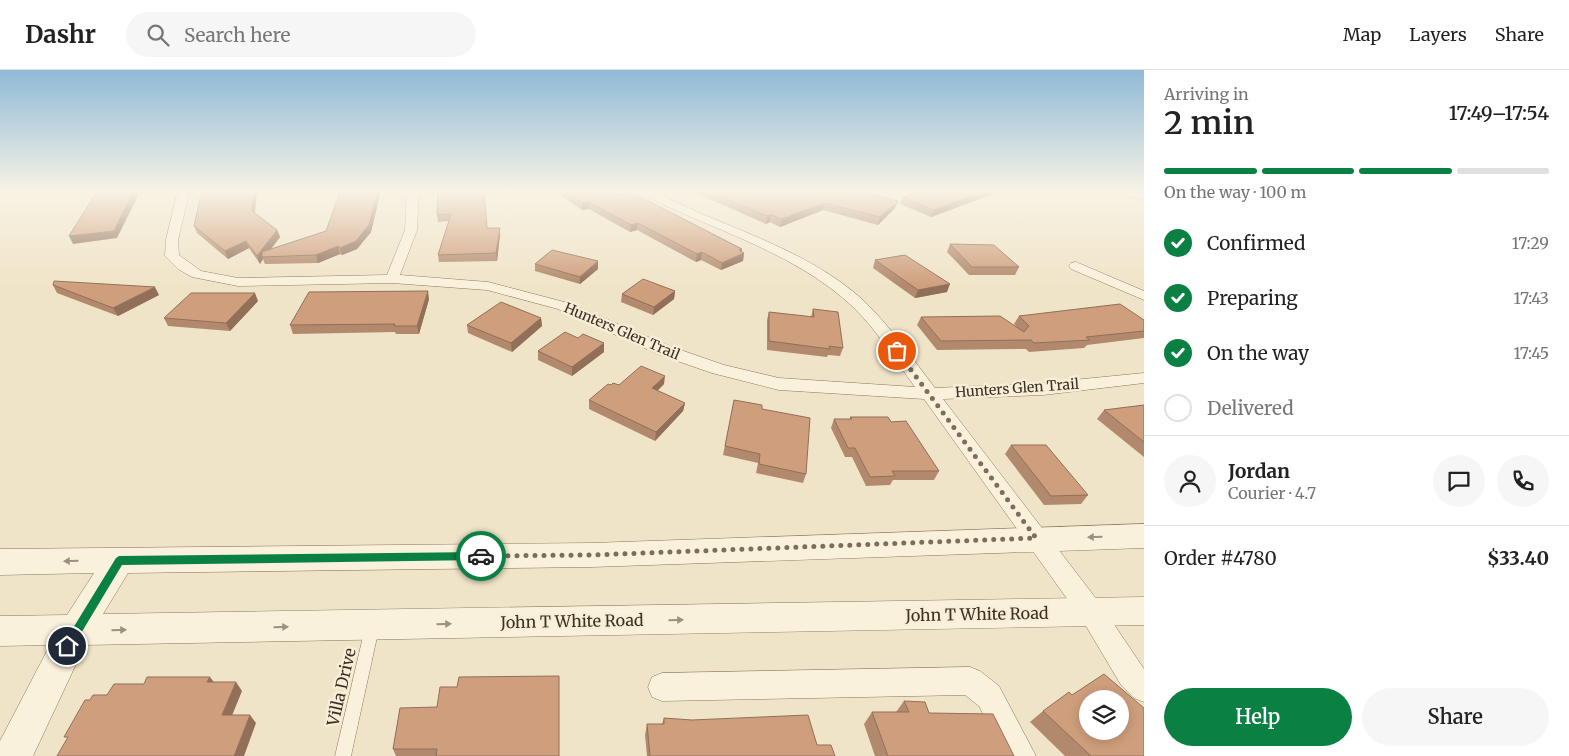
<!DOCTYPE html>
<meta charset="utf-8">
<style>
:root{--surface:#fff;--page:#f6f6f6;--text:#222;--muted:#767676;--line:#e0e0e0;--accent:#0b8043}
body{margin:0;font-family:Merriweather,serif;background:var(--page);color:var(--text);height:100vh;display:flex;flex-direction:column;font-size:19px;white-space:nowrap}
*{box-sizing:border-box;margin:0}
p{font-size:16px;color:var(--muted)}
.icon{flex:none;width:28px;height:28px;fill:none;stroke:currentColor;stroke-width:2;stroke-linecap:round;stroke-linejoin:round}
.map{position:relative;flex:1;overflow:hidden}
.drawer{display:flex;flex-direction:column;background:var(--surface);width:425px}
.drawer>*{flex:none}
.fabs{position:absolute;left:1079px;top:620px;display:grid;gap:10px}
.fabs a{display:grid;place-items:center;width:50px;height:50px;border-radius:50%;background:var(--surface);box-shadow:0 2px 12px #0003;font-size:25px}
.pin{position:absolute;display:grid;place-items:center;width:42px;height:42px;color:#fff;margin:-21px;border:2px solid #fff;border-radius:50%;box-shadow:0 1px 5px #0007}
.courier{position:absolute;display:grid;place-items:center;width:50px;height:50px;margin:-25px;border:4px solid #0b8043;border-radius:50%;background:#fff;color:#222;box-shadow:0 1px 6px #0007}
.headline em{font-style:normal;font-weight:600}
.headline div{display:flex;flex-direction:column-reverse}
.headline{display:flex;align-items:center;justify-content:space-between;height:85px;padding:0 20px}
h1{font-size:32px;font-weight:600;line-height:38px}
.bar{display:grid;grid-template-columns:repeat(4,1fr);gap:8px 5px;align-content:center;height:60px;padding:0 20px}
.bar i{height:6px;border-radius:4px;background:var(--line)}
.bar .on{background:var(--accent)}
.bar p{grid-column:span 4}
.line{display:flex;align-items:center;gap:12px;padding:0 20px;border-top:1px solid var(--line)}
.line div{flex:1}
.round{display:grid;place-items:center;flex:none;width:52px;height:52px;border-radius:26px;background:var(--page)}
ol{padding:0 20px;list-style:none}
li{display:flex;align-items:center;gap:15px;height:55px}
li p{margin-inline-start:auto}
li .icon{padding:5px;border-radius:50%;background:var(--accent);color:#fff;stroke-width:4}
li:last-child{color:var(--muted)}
li i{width:28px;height:28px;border:2px solid var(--line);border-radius:50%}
.button{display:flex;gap:10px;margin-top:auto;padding:10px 20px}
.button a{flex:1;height:58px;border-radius:30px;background:var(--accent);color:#fff;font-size:20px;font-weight:600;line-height:58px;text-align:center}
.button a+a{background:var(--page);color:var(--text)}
header{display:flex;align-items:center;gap:30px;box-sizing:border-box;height:70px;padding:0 25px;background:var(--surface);border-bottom:1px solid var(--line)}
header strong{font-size:24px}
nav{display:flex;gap:28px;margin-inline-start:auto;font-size:18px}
.search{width:350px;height:45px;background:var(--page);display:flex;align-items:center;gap:12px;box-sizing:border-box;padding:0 18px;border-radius:28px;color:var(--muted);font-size:19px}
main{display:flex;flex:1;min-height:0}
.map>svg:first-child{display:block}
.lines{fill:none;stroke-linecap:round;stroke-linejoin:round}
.service-casing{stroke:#8d765c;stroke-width:1}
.minor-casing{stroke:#8d765c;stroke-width:1}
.tertiary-casing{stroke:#8d765c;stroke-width:1}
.service{fill:#faf1dc;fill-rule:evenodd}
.minor{fill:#faf1dc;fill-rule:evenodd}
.tertiary{fill:#faf1dc;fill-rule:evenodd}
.wall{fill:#b2896c}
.shaded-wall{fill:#916f58}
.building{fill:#cf9f7d;stroke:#916f58;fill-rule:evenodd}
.oneway{fill:#9c907e}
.route{fill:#0b8043}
.done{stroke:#7c6e5b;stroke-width:5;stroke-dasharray:0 9}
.labels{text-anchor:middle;stroke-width:5;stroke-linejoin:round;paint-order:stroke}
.street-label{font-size:14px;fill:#3d2e20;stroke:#f7eed8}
.near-street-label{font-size:16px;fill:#3d2e20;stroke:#f7eed8}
</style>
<header>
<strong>Dashr</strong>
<div class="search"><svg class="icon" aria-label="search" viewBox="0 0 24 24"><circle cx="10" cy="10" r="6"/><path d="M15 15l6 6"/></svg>Search here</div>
<nav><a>Map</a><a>Layers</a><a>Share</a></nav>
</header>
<main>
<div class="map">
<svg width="1144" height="686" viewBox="0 0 1144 686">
<rect width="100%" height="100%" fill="#f0e4c8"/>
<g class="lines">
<defs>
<path id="service" d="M372 552 377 553 379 558 351 686H335L365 558 367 553Z"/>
<path id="minor" d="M178 120H190L178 170 179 185 201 201 238 208 387 205 405 160 407 120H419L417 160 400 205 488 212 568 233 672 277 724 295 779 308 915 317C895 290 877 260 852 236 796 184 718 161 651 129L637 120H651C721 157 803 176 863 230 890 256 912 288 935 318L1043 313 1144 303V313L1043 325 943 329 1101 535 1144 599V632L1134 628 1121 615 1083 551 924 329 779 320 712 303 660 285 558 239 487 220 392 213 238 216 192 207 178 199 165 186 166 170Z
M1114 120H1132L1144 123V130L1116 122Z
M1076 192 1144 221V230L1071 199 1069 196 1071 193Z
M970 597 980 601 999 616 1036 686H1005L979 636 965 625 662 631 652 627 648 617 652 607 662 603Z"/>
<path id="tertiary" d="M1144 454V478L592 497 128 503 103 544 1144 527V555L85 575 33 686H0V671L50 575 0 576V546L67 545 94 503 0 505V479L592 473Z"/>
</defs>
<use href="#service" class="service-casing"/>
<use href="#minor" class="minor-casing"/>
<use href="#tertiary" class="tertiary-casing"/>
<use href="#service" class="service"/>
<use href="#minor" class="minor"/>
<use href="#tertiary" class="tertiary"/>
</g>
<path class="wall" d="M202 120H257L255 144 277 160 280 167 271 179 326 161 339 126 337 120H381L371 162 357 179 342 185 340 184 318 193 265 194 263 189 260 194 249 178 228 189 197 163 194 156Z
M437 120 487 158 500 165 497 191 439 192 438 185 449 151 438 152 437 145Z
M553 120H611L620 125 742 179 741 182 744 183 743 191 721 200 701 190 696 192 637 160 630 162 589 139 582 140Z
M689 120H854L895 138 878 155 823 140 780 157 770 152 766 154Z
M1003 120 931 147 900 134 903 127Z
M950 174 1019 197 1015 205H969L947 182Z
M875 190 947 222 915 228 873 198Z
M535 194 598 199 580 214 535 201Z
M53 215 159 225 118 246 57 223Z
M675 221 674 229 653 245 621 232 622 224Z
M429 229 419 264H396L395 262 293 264 290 255Z
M258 231 230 261 168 256 164 248Z
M813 239 843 278 840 286 828 285 827 287 767 280V250L769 242 811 247Z
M1019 246 1144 250V268L1087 275 1084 278 1029 282 1026 279 937 280 917 255 921 247 1017 257 1014 254Z
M541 248 542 256 512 282 468 263 467 255Z
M538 281 604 282 572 306 538 290Z
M664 314 657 321 685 333 683 341 655 371 589 339V330L611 315Z
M734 330 762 339 806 404 803 413 756 403 758 393 723 385Z
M1144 335V387L1097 349 1104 340Z
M850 347 891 352 939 401 934 410H893L890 415 866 416 852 387H845L831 358 834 349H850Z
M1011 375 1088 425 1081 434 1044 435 1005 384Z
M1072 625 1144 686H1065L1030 652 1043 641Z
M904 631 929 643 1014 686H875L864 654 872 642H896Z
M400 638 559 686H396L393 679Z
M664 648 817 675 835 686H647L645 665 647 654H662Z"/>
<path class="shaded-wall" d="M134 120H141L117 168 73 174 69 166Z
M254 120H257L254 148 252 141Z
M378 120H381L371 162 357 179 342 185 340 178Z
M988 120H1003L931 147 934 140Z
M898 131 895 138 878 155 880 147Z
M589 132V139L582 140V133Z
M825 133 823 140 780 157 782 149Z
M771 145 770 152 766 154 767 146Z
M638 153 637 160 630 162 631 155Z
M500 158V165L497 191 496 183Z
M277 160 280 167 265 187H262L263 189 260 194 257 186Z
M246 171 249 178 228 189 225 181Z
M338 176 340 184 318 193 316 185Z
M742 179 741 185 744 183 743 191 721 200 722 193 739 180Z
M702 182 701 190 696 192 697 184Z
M598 191V199L580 214V207Z
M950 214 947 222 915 228 918 220Z
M155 217 159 225 118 246 113 238Z
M428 221 429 229 419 264 417 256Z
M675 221 674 229 653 245 654 237Z
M255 223 258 231 230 261 226 253Z
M541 248 542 256 512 282 511 273Z
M604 273V282L572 306V297Z
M665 306 664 314 651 327 652 318Z
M685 333 683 341 655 371 656 362Z
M210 607 216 615 207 612Z
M236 612 242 621 229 653 222 645Z
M250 645 256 653 244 686H234Z"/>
<path class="building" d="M98 120H134L114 161 69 166Z
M202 120H254L252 141 277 160 257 186 246 171 225 181 194 156Z
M341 120H378L369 155 356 171 340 178 338 176 316 185 262 187V182L326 161Z
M438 120H484L487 158H500L496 183 438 185 451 144 437 145Z
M562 120H611L620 125 631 122 742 179 739 180 744 183 722 193 702 182 697 184 638 153 631 155 589 132 582 133Z
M705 120H854L898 131 880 147 825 133 782 149 771 145 767 146Z
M925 120H988L934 140 903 127Z
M950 174 994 175 1019 197H972Z
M552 180 598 191 580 207 535 194Z
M905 185 950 214 918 220 875 190Z
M643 209 675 221 654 237 622 224Z
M54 211 155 217 113 238 53 215Z
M428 221 417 256H394L395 254 290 255 309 222Z
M191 223H255L226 253 164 248Z
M501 232 541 248 511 273 467 255Z
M1120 234 1144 250V261L1086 267 1090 270 1034 273 1031 270 941 271 921 247 1000 246 1024 262 1029 256 1019 246Z
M813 239 838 242 843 278 829 276 830 279 769 271V242L814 247Z
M565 262 578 268 583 264 604 273 572 297 538 281Z
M641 296 665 306 652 318 685 333 656 362 589 330 608 314 611 315 613 313 619 315Z
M734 330 762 335V339L810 348 806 404 759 394 760 384 725 376Z
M1144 335V372L1104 340Z
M850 347H888L891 352 906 351 939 401H892L895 406 870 407 855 378H848L834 349H852Z
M1011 375H1046L1088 425 1051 426Z
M1104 604 1144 638V686H1091L1043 641 1069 622 1072 625ZM1088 629H1120V661H1088Z
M559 606V686H436L437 679H393L400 638 437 637 440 617H457L459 607Z
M147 607H210L207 612H236L222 645H250L234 686H57L68 667H64L85 630H90L93 625H107L114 614H144Z
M904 631 925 632 929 643 993 644 1014 686H888L872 642H909Z
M808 645 817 675H831L835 686H650L647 654H664V648L692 650Z"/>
<defs><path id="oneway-solid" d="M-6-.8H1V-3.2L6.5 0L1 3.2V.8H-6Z" transform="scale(1.25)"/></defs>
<g class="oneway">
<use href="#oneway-solid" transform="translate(1095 467) rotate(179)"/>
<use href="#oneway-solid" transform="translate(71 491) rotate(179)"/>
<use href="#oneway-solid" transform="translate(676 550) rotate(-1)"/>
<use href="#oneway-solid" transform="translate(444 554) rotate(-1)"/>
<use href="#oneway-solid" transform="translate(281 557) rotate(-1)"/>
<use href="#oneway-solid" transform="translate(119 560) rotate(-1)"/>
</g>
<linearGradient id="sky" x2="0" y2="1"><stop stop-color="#8fbad6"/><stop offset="0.56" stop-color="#f8f3e6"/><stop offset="1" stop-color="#f8f3e6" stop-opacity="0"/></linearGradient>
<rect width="1144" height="216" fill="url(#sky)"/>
<path class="route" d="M481 482 487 486 481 490 122 495 71 580 67 582 63 580 62 576 116 488 119 486Z"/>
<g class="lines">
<path class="done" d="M481 486 592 485 1036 468 897 281"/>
</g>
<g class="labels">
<g class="street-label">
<text transform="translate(622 261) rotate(23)" y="5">Hunters Glen Trail</text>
<text transform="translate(1017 318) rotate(-4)" y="5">Hunters Glen Trail</text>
</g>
<g class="near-street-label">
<text transform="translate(977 544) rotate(-1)" y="6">John T White Road</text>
<text transform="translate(572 551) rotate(-1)" y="6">John T White Road</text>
<text transform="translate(341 617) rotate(-77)" y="6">Villa Drive</text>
</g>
</g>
</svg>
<div class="fabs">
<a><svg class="icon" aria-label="layers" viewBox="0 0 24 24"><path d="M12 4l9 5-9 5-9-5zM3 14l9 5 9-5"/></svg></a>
</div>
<div class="pin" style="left:897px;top:281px;background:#ea580c"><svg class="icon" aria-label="bag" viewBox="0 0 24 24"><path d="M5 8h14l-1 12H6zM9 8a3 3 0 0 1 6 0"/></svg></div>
<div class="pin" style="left:67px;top:576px;background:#1f2937"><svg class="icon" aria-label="home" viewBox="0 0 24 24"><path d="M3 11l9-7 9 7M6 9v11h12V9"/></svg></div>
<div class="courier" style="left:481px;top:486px"><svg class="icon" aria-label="car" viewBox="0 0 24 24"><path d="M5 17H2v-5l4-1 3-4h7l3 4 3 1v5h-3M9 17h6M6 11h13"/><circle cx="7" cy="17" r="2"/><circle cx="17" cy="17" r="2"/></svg></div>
</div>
<section class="drawer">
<div class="headline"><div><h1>2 min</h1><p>Arriving in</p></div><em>17:49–17:54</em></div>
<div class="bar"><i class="on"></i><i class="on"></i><i class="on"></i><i></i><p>On the way · 100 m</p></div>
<ol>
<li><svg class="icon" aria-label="check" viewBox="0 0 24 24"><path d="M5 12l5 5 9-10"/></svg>Confirmed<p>17:29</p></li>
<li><svg class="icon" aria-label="check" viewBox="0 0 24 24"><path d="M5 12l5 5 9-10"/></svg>Preparing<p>17:43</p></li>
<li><svg class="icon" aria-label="check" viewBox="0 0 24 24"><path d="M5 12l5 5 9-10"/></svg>On the way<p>17:45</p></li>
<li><i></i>Delivered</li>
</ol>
<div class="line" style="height:90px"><a class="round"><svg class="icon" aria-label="person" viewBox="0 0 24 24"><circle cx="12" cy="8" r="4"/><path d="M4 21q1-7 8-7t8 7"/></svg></a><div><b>Jordan</b><p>Courier · 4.7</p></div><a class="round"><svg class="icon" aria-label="chat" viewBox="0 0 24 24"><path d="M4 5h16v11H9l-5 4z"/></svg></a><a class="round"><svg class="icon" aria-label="phone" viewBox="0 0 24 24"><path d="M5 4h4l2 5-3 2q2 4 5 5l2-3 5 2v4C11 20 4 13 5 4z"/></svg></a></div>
<div class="line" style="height:65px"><div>Order #4780</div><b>$33.40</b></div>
<div class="button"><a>Help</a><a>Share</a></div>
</section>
</main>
